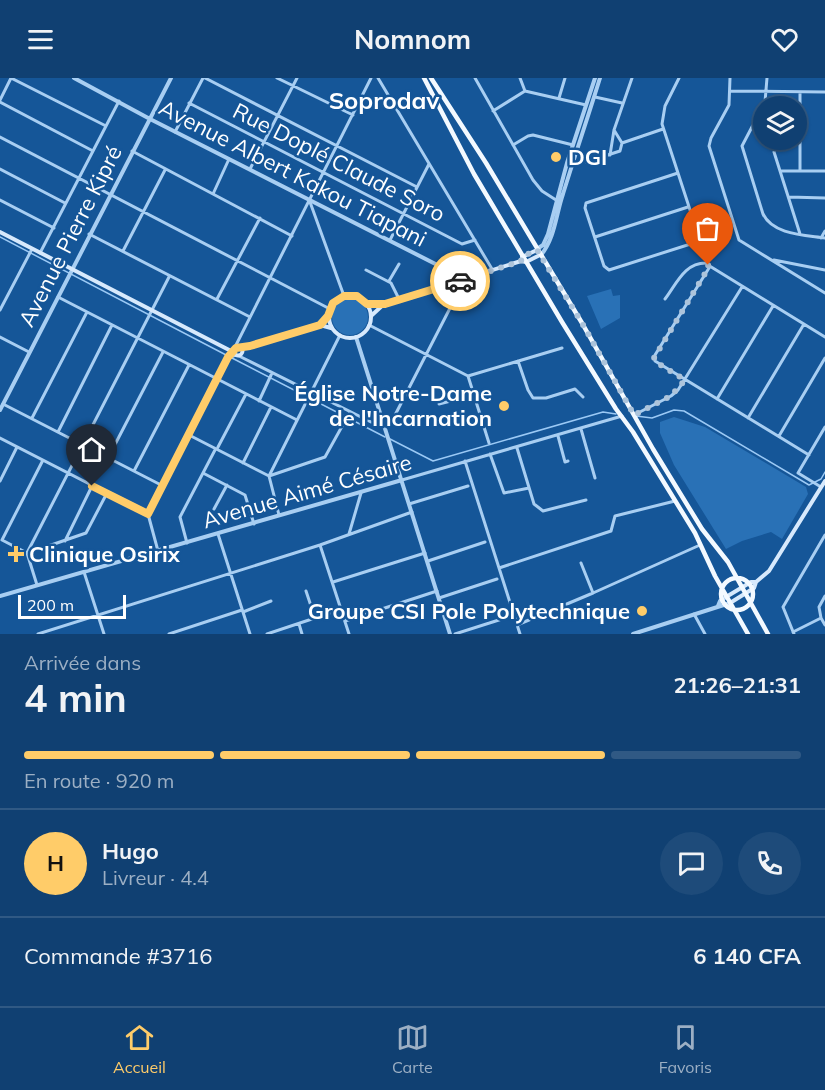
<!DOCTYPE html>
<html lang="fr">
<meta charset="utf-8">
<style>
:root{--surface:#104072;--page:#1e4b7a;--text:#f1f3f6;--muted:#9cafc4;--line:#305984;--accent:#ffcc69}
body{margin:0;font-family:Mulish,sans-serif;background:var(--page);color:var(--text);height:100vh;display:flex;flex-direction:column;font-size:22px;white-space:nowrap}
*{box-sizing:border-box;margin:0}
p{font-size:20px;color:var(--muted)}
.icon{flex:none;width:33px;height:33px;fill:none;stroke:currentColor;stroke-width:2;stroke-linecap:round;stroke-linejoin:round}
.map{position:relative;height:556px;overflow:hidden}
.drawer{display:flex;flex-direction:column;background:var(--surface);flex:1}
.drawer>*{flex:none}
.buttons{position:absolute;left:753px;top:18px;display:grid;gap:12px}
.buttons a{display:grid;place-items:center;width:54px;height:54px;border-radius:50%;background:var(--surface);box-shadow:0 2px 4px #0004,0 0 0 2px var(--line);font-size:30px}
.scale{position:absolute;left:18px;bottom:15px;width:108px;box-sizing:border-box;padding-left:6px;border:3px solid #fff;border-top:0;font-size:16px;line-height:21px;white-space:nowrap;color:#fff;-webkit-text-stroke:4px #155698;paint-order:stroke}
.pin{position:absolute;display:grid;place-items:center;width:51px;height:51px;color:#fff;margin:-62px -26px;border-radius:50% 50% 50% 0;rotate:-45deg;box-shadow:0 0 6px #0007}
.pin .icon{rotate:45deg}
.courier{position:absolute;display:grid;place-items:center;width:60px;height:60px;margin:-30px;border:4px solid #ffcc69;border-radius:50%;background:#fff;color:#222;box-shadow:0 2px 8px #0007}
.head em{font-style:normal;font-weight:700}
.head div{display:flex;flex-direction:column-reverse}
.head{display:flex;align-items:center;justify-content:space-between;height:102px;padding:0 24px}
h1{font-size:39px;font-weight:700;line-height:45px}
.bar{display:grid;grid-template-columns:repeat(4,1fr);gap:9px 6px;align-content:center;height:72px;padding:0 24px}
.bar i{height:8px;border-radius:4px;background:var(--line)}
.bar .active{background:var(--accent)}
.bar p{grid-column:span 4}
.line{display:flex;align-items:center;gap:15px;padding:0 24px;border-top:2px solid var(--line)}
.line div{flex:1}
.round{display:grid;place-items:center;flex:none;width:63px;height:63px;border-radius:32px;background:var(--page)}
header{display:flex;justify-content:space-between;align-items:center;height:78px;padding:0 24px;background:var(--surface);font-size:27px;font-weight:700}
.tab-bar{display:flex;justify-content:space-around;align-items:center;height:84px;border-top:2px solid var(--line);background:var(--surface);font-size:16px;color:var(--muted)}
.tab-bar a{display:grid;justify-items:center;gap:3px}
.tab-bar .active{color:var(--accent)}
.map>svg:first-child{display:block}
.green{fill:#2971b6}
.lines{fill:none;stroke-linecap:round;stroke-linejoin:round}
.stream{stroke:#9bc9f5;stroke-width:1.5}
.minor{stroke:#a8cef2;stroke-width:3}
.tertiary{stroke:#a8cef2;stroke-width:4}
.secondary{stroke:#d7e9fc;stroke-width:4}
.primary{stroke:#f3f9ff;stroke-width:4.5}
.done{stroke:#adc4db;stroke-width:6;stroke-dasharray:0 10.8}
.route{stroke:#ffcc69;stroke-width:8}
.poi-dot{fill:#ffcc69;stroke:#155698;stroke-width:2}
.labels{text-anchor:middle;stroke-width:5;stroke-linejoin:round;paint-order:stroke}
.poi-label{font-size:22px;font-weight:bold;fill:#fff;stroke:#155698;text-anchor:start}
.street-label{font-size:22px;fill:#fff;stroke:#155698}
.neighbourhood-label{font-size:24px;font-weight:bold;fill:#fff;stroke:#155698}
</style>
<header><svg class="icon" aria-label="menu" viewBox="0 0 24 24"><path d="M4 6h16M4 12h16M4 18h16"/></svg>Nomnom<svg class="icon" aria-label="heart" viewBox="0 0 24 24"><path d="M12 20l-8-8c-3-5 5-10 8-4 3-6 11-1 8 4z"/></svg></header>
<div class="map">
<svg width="825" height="556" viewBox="0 0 825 556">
<rect width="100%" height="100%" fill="#155698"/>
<path class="green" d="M611 211 613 218 620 217V240L601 251 587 218Z
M332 239a18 18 0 1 1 36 0a18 18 0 1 1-36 0Z
M674 339 705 349 806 409 808 416 782 461 771 454 742 463 726 471 674 387 660 355V344Z"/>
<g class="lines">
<path class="stream" d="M0 159 228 278
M232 280 385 359
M636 338 652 340 674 332 684 333 809 407 821 401 825 394
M390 361 433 383 603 334 616 336"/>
<path class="minor" d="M11 0 106 48
M205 0 417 109
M277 0 353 37
M378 0 492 191
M475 0 533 102 542 113 556 122
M520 0 525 13
M679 0 665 28 662 46 708 187 825 259
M730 0 729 27 711 60 709 68 739 162 825 215
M767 0 765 24 742 68 763 136C773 157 805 157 825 160
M730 13 825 14
M595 19 622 25
M559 20 565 0
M0 22 11 0
M0 24 93 73
M189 25 462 166 475 162
M493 33 525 13 586 27
M175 54 203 0
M0 59 330 231
M779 62 774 74 800 156
M622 65 663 51
M513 67 528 58 533 57 573 67
M132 73 292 158
M610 77 614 52 632 0
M586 84 620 73 622 65 614 52
M0 91 65 125
M250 91 297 0
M780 93H825
M800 93V14
M678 95 586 125 585 130 604 188 609 192 700 163
M213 116 229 81
M789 119 825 120
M0 122 54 150
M310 124 344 218
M89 156 250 239
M595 159 688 129
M821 160 825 153
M390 162 429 86
M123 173 165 92
M40 175 119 23
M774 182 825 192
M709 190 655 277V283L809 377
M366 192 391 205 399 221
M389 203 399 186
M58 219 297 342
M217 221 260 140
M665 221C677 205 685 184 707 185
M0 232 32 171
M369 247 468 298 562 270
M0 259 29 274
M234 271 371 0
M239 278 371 344 385 345 393 341 465 201
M227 281 236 277
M518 283 528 312 533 320H546L575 311 583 319
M468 298 489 365
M717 321 773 228
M259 323 272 295
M3 326 163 408
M439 326 474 317
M634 337 671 318 678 312 742 209
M32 340 87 234
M748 340 804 246
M581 351 595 400
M58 354 112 247
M189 357 269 398 325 379 350 334
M558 358 565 384 568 383
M779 358 825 280
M0 360 148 436
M218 369 246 316
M517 370 534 426 543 433 586 422
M490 376 504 415 529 410
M108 380 163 274
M465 383 520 556
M243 385 271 329
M134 393 189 287
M203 395 245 417 254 446
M402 402 622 338
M0 403 17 369
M821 409 798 395 825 349
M409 426 468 408
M214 431 227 407
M279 437 269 398 340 257
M218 456 250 556
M349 456 361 415
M2 462 43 382
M2 462 27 475 37 507
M65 463 92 408
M187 465 180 439 215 372
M320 467 349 556
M158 473 148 436 228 279 233 274
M27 475 169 199
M28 475 86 455 107 415
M428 483 485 464
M581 485 593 515
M499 490 611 453 615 438 675 423
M84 494 104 556
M333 504 425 475
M306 513 315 540
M825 518 819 529 821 540 825 547
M439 520 497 501
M243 534 271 523
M694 536 705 556
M345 543 437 513
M299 546 302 556
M517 547 593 515 700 467
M793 554 821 540
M38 556 320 467 412 434
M169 556 242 532
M267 556 342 531
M455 556 502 541
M794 556 783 529 825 457"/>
<path class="tertiary" d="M74 0 150 41 465 201
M537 171 543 167 548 156 567 85 595 0
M541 177C555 160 556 136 563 116 575 77 588 39 600 0
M356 259 450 556
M0 332 171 0
M0 518 402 402
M718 528 720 523 726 519
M633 556 730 525"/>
<path class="secondary" d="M0 154 233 274
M522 179 537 172
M329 239a21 21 0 1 1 42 0a21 21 0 1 1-42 0Z
M367 226H385L521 183 526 184 540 177
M371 238 384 226
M233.5 273a4.5 4.5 0 1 1 9 0a4.5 4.5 0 1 1-9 0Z
M240 270 320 247 331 250
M726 519 751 504H756
M730 525 754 510 756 504 769 493 825 403"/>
<path class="primary" d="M424 0 474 96 562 244 616 331 633 354 695 455 715 498 748 556
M431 0 486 85 582 245 653 371 702 451 728 484 768 556
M721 516a16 16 0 1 1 32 0a16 16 0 1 1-32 0Z"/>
</g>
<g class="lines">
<path class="done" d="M460 203 521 183 523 178 537 172 582 245 634 337 671 318 685 302 656 284 654 280 709 189 708 187"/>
<path class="route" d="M92 408 148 436 228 279 236 270 250 268 320 247 328 238 333 225 344 218H357L367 226H385L460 203"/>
</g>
<g class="poi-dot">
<circle cx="556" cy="79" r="6"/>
<circle cx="504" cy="328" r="6"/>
<path d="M13 467h6v6h6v6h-6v6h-6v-6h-6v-6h6z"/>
<circle cx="642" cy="533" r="6"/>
</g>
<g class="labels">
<g class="poi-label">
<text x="568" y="87">DGI</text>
<text x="492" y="323" text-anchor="end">Église Notre-Dame<tspan x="492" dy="25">de l'Incarnation</tspan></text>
<text x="29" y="484">Clinique Osirix</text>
<text x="630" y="541" text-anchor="end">Groupe CSI Pole Polytechnique</text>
</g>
<g class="street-label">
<text transform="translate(339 84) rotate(27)" y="8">Rue Doplé Claude Soro</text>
<text transform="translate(293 95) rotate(27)" y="8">Avenue Albert Kakou Tiapani</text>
<text transform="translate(70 158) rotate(-63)" y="8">Avenue Pierre Kipré</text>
<text transform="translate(307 413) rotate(-16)" y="8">Avenue Aimé Césaire</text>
</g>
<g class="neighbourhood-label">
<text x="384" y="31">Soprodav</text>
</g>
</g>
</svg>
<div class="buttons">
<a><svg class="icon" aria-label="layers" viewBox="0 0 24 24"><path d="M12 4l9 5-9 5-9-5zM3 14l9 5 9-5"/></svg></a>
</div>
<div class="scale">200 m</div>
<div class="pin" style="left:708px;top:187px;background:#ea580c"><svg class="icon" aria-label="bag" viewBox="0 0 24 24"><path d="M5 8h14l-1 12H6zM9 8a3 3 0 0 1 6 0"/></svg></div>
<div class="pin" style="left:92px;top:408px;background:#1f2937"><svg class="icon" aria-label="home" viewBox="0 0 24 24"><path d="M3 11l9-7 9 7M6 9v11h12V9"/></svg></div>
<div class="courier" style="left:460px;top:203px"><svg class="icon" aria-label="car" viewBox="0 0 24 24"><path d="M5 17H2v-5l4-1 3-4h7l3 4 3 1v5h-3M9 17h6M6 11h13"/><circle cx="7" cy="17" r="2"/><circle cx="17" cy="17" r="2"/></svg></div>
</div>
<section class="drawer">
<div class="head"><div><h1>4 min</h1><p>Arrivée dans</p></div><em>21:26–21:31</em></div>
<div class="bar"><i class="active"></i><i class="active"></i><i class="active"></i><i></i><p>En route · 920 m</p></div>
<div class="line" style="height:108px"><b class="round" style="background:var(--accent);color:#111">H</b><div><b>Hugo</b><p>Livreur · 4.4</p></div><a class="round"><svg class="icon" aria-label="chat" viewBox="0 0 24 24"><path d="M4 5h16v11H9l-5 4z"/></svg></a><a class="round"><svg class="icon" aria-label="phone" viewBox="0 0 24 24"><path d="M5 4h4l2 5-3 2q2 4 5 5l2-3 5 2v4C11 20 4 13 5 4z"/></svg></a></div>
<div class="line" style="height:78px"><div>Commande #3716</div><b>6 140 CFA</b></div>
</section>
<nav class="tab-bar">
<a class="active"><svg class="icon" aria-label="home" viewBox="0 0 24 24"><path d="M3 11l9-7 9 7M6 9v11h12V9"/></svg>Accueil</a>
<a><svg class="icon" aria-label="map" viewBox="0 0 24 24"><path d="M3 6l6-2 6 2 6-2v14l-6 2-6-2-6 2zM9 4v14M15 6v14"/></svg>Carte</a>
<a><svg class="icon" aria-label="saved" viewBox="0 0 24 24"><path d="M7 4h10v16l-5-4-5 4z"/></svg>Favoris</a>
</nav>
